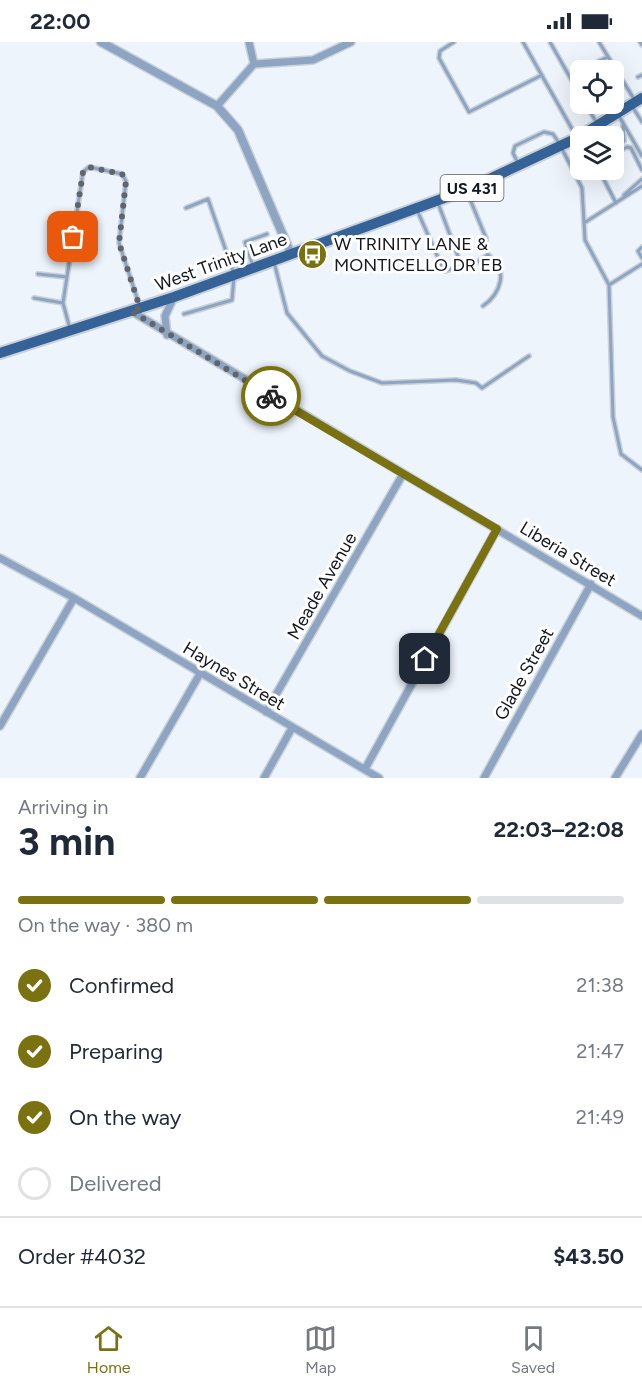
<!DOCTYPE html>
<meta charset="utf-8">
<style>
:root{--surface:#fff;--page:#f6f6f7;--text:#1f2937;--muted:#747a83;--line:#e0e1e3;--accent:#7a7111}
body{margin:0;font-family:Figtree,sans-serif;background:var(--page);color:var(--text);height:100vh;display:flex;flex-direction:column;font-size:22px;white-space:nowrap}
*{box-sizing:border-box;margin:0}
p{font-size:20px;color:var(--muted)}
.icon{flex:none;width:33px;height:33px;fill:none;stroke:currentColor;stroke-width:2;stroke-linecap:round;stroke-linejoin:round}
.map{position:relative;height:736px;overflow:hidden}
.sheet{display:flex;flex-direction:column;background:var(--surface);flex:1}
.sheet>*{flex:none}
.fabs{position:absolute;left:570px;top:18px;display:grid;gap:12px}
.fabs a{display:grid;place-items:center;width:54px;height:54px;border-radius:9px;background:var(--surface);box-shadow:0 6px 24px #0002;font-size:30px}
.pin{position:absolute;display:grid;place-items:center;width:51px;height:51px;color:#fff;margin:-26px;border-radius:12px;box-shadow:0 3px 9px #0006}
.courier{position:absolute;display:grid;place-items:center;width:60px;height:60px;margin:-30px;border:4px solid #7a7111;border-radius:50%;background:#fff;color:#222;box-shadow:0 2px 8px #0007}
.overview em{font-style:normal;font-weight:700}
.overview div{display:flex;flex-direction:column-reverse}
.overview{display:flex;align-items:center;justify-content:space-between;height:102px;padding:0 18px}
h1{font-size:39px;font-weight:700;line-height:45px}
.bar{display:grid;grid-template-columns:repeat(4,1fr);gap:9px 6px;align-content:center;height:72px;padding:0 18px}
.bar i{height:8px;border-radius:4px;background:var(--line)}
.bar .selected{background:var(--accent)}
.bar p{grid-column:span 4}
.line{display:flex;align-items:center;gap:15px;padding:0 18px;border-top:2px solid var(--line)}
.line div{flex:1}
ol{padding:0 18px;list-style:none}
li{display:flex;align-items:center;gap:18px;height:66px}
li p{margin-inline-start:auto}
li .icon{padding:6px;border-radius:50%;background:var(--accent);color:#fff;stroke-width:4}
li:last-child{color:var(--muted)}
li i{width:33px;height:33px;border:3px solid var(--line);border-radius:50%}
.status{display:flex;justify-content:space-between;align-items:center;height:42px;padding:0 30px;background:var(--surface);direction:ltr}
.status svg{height:16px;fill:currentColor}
.dock{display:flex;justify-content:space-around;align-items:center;height:84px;border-top:2px solid var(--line);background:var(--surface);font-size:16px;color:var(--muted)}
.dock a{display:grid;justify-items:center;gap:3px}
.dock .selected{color:var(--accent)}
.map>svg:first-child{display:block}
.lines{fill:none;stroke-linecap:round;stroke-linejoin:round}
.service-casing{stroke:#cad1d9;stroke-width:6}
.minor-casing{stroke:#cad1d9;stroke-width:10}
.tertiary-casing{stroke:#cad1d9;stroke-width:11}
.primary-casing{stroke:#cad1d9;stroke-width:14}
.service{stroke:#8da5c3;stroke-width:3}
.minor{stroke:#8da5c3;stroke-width:7}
.tertiary{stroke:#8da5c3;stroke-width:8}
.primary{stroke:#366397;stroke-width:10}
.done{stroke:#5f656c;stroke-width:6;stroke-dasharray:0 10.8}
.route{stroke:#7a7111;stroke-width:8}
.labels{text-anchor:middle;stroke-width:6;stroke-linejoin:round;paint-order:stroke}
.shield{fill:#fff;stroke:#595d62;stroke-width:1.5}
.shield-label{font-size:16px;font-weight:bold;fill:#12181f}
.poi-label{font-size:18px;fill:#12181f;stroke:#fff;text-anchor:start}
.street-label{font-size:18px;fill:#12181f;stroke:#fff}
</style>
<div class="status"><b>22:00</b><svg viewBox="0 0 49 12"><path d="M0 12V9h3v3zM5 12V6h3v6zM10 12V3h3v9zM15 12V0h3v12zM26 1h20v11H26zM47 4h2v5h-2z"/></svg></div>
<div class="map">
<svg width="642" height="736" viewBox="0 0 642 736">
<rect width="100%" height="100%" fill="#edf4fc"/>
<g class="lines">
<defs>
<path id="service" d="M454 0 440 9 439 16 469 70 542 33
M523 0 576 94
M550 0 580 53
M599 0 634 57
M640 0 642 3
M599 19 608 15
M582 28 590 24
M570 35 580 30
M638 35 642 33
M585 62 597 81
M632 64 642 80
M619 74 642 114
M614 106 624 99 623 83
M562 107 582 146 585 198 609 243 613 375 621 412 642 428
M614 112 627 105 631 106 642 128
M518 121 513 111 515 104 544 90 553 92 559 101
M599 128 616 161
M467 150 486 196 488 213C510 228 500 252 483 264
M624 153 642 137
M438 161 459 217 465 222
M186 166 208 157 233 229
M417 168 444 229 477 220 488 213
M584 181 642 144
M642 205 638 209 642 216
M274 220 287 271 322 314 350 329 382 341 456 338 476 341 482 346 529 314
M253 224 245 200 267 192
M38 232 67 235
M609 243 642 222
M34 256 63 261
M184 272 232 258 234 235
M70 287 63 261 83 130 89 125 122 132 126 139 119 201 139 262"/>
<path id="minor" d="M249 0 254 22
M254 22 313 18 351 0
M217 64 254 22
M131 269 642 574
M167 293 165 274 174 255
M0 516 74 556 379 736
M266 670 403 432
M0 684 74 556
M365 727 497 487
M140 736 201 630
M264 736 292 686
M484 736 591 542
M615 736 642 692"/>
<path id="tertiary" d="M101 0 217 64 238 88 291 212"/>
<path id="primary" d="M0 311 174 255 466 148 577 96 642 56"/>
</defs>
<use href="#service" class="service-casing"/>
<use href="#minor" class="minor-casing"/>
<use href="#tertiary" class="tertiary-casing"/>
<use href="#primary" class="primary-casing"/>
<use href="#service" class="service"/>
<use href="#minor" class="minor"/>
<use href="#tertiary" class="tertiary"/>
<use href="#primary" class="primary"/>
</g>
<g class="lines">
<path class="done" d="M73 195 83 130 89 125 122 132 126 139 119 201 140 266 131 269 271 354"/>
<path class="route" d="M271 354 497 487 425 617"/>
</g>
<defs>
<symbol id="bus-disc" viewBox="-11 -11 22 22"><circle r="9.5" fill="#7a7111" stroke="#fff"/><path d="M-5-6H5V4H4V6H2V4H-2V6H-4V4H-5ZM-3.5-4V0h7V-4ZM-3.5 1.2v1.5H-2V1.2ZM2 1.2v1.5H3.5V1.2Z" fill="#fff"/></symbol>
</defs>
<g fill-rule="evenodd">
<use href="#bus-disc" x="296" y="196" width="33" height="33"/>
</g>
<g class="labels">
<rect class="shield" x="440.5" y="133" width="63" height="26" rx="4.5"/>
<g class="shield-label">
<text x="472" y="152">US 431</text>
</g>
<g class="poi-label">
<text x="334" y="208">W TRINITY LANE &amp;<tspan x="334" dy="21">MONTICELLO DR EB</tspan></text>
</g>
<g class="street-label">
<text transform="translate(221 220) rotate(-20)" y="6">West Trinity Lane</text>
<text transform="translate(568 512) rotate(31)" y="6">Liberia Street</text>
<text transform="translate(322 544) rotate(-60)" y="6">Meade Avenue</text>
<text transform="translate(524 632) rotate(-61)" y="6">Glade Street</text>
<text transform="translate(234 634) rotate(31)" y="6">Haynes Street</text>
</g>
</g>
</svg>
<div class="fabs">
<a><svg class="icon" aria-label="locate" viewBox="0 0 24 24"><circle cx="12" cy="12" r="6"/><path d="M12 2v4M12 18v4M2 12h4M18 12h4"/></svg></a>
<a><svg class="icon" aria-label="layers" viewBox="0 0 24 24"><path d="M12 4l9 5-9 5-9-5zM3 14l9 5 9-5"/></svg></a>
</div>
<div class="pin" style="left:73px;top:195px;background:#ea580c"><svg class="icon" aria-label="bag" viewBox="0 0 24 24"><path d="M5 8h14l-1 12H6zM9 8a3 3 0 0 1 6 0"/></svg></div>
<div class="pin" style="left:425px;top:617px;background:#1f2937"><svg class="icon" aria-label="home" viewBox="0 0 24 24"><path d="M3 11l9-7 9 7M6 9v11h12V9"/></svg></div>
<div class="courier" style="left:271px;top:354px"><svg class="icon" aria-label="bike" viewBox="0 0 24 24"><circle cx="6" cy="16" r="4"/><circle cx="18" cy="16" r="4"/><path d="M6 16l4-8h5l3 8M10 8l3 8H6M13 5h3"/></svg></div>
</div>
<section class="sheet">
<div class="overview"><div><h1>3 min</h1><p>Arriving in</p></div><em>22:03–22:08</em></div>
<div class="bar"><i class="selected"></i><i class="selected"></i><i class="selected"></i><i></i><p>On the way · 380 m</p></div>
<ol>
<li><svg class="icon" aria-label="check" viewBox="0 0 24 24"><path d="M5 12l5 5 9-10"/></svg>Confirmed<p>21:38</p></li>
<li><svg class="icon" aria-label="check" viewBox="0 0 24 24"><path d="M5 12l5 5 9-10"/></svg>Preparing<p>21:47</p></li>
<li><svg class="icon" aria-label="check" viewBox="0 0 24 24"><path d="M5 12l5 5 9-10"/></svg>On the way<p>21:49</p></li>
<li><i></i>Delivered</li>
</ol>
<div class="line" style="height:78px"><div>Order #4032</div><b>$43.50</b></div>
</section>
<nav class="dock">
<a class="selected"><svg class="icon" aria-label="home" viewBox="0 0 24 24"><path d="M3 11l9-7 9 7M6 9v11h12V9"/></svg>Home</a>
<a><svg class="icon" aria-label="map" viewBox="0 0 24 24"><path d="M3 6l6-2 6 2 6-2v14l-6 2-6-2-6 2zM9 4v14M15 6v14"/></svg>Map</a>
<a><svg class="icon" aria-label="saved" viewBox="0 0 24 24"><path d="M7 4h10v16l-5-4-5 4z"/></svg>Saved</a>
</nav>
